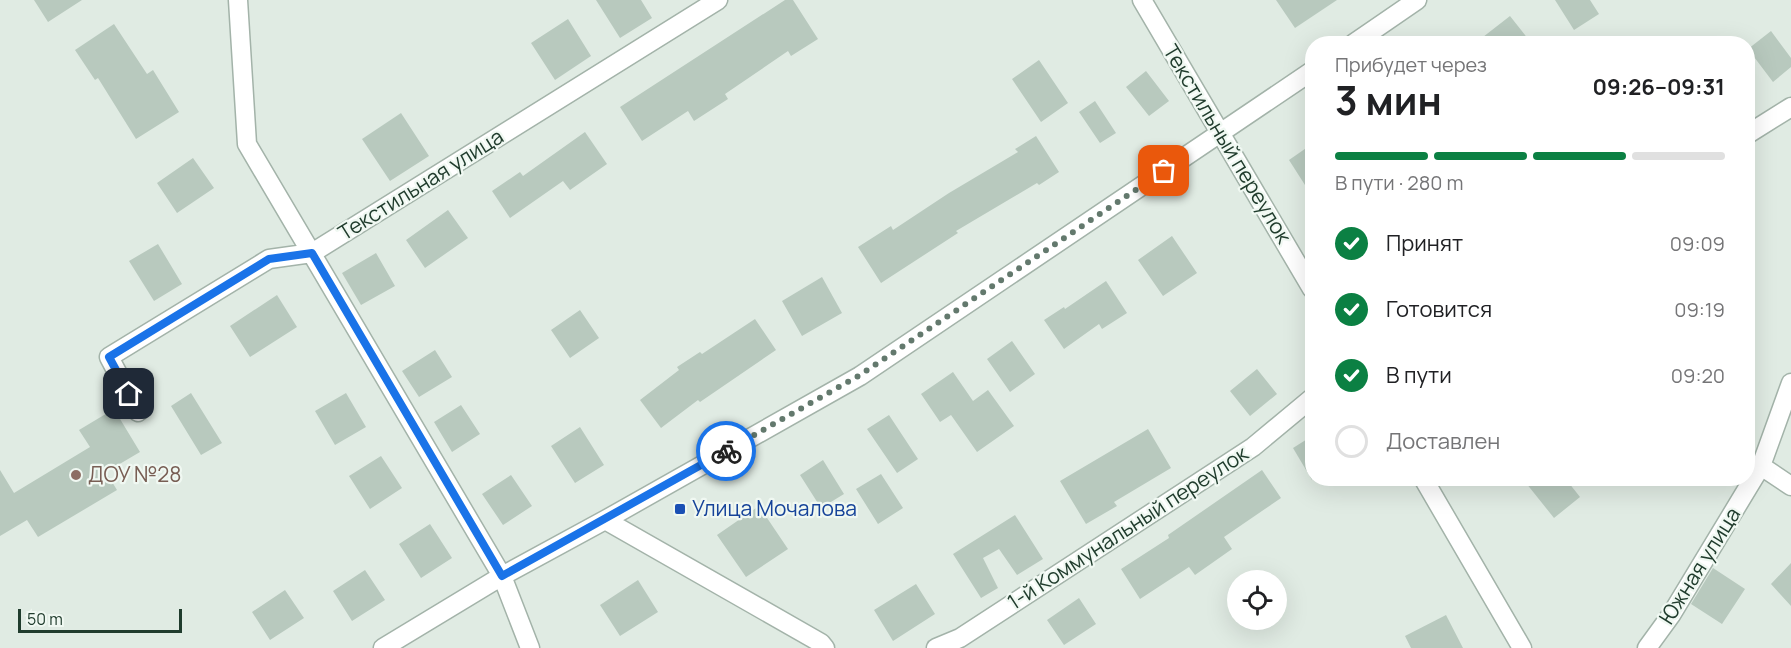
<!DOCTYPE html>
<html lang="ru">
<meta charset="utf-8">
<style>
:root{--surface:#fff;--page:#f2f2f2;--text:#202124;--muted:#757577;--line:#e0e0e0;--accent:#0b8043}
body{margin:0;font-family:Manrope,sans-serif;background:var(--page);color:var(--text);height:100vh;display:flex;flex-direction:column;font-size:22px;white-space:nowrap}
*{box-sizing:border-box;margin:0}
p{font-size:20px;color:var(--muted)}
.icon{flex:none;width:33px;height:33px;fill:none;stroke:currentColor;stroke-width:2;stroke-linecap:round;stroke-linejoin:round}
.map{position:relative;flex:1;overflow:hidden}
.sheet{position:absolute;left:1305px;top:36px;width:450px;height:450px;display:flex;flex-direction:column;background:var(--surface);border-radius:24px;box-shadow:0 6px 24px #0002}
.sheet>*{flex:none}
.buttons{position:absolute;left:1227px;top:570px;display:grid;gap:12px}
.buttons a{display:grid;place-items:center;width:60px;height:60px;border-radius:50%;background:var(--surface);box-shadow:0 6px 24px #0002;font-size:30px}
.scale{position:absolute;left:18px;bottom:15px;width:164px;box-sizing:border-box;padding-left:6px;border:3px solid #203c2d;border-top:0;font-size:16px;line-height:21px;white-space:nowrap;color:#203c2d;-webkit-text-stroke:4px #f0f8f2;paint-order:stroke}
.pin{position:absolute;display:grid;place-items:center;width:51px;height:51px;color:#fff;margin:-26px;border-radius:12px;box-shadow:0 3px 9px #0006}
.courier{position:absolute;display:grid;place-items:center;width:60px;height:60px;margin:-30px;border:4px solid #1a73e8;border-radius:50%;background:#fff;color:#222;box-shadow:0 2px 8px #0007}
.summary em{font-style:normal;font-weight:700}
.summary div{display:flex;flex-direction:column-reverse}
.summary{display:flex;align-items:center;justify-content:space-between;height:102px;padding:0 30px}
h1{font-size:39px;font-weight:700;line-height:45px}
.bar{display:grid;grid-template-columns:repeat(4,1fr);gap:9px 6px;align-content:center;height:72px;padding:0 30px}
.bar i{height:8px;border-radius:4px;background:var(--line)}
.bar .current{background:var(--accent)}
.bar p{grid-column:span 4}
ol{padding:0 30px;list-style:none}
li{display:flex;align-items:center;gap:18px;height:66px}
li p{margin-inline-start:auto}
li .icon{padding:6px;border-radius:50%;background:var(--accent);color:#fff;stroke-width:4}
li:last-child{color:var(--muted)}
li i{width:33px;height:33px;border:3px solid var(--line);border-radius:50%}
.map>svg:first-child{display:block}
.building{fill:#b8c9be}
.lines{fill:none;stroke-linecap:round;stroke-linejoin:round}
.minor-casing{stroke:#a3b3a9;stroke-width:21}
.minor{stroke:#fff;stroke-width:18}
.done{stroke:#63796d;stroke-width:6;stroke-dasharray:0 10.8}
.route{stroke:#1a73e8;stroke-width:8}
.education-dot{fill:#8d6e63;stroke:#f0f8f2;stroke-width:2}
.transit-dot{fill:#1a4fb4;stroke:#f0f8f2;stroke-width:2}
.labels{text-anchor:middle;stroke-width:4.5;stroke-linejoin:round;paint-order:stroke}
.street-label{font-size:21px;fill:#203c2d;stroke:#f0f8f2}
.education-label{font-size:21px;fill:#785e54;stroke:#f0f8f2;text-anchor:start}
.transit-label{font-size:21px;fill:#164399;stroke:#f0f8f2;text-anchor:start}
</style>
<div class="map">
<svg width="1791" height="648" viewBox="0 0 1791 648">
<rect width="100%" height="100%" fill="#e0ebe3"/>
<path class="building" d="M34 0H82L48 22Z
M596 0H641L652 18 620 38Z
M785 0H793L818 39 791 56 788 51 725 94 728 99 694 121 688 111 642 141 620 107Z
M1276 0H1337L1295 28Z
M1555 0H1590L1599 14 1574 30Z
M1510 16 1532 44H1474Z
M568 19 591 56 555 80 531 43Z
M114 24 147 74 153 70 179 112 136 139 98 78 95 80 75 50Z
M1771 31 1791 58V67L1773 82 1748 49Z
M1039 60 1068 103 1041 122 1012 79Z
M1146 71 1169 101 1149 116 1126 87Z
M1095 101 1116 133 1100 143 1079 112Z
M401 113 429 156 390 181 362 139Z
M585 132 607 164 570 190 563 181 510 218 492 191 520 172 523 176Z
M1036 136 1059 172 1039 185 1037 183 956 231 958 233 881 283 858 247 891 226 893 230 949 193 1018 152 1015 149Z
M1312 144V196L1289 160Z
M193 158 214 188 177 213 157 183Z
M448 210 468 238 425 268 406 240Z
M1172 236 1197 273 1163 296 1138 260Z
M158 244 182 284 154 301 129 261Z
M376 253 395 286 361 305 342 273Z
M822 277 842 313 802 336 782 301Z
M1106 281 1127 313 1102 329 1099 324 1064 349 1044 320 1064 307 1065 309Z
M277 295 297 327 250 357 230 326Z
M580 310 599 338 570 358 551 330Z
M755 319 776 350 700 402 698 400 661 428 640 400 679 370 677 367 700 352 702 354Z
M1012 341 1035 374 1010 392 987 359Z
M435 350 452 377 419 397 402 371Z
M1257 369 1277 394 1250 416 1230 391Z
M953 372 973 401 988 390 1014 426 977 452 951 415 940 422 921 394Z
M191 393 222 443 201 455 171 406Z
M346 393 366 427 335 445 315 411Z
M461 405 480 434 452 452 434 422Z
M114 409 140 452 106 472 117 490 38 537 27 520 0 536V470L14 493 90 447 79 430Z
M889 415 918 459 897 473 867 429Z
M580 427 604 465 575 483 551 446Z
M1148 429 1171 468 1114 502 1117 506 1086 524 1060 481Z
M1312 436V480L1293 448Z
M381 456 402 488 370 509 349 476Z
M823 460 844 494 821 508 800 475Z
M1262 470 1281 498 1224 537 1232 549 1195 575 1189 567 1140 599 1121 569 1169 538 1168 535Z
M881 474 903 508 878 524 856 489Z
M511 475 532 506 503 525 482 494Z
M1522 478H1565L1580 497 1554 518Z
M759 506 788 549 746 577 717 535Z
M1015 515 1043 559 1017 575 999 549 983 558 998 588 981 598 953 554Z
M430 524 452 558 421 578 399 544Z
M1791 563V606L1771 584Z
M1713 568 1745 589 1722 624 1691 604Z
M365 570 385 600 352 621 333 591Z
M638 580 658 612 620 636 600 605Z
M916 584 935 614 893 641 874 610Z
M285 590 304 618 270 640 252 612Z
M1079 598 1096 624 1064 645 1047 620Z
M1446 615 1463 648H1411L1405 636Z"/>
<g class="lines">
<defs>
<path id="minor" d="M238 0 247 144 502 576 530 648
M1142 0 1312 289
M1353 44 1417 0
M1748 134 1791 107
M138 412 109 357 269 259 312 253 718 0
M1761 466 1791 486
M1423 478 1522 648
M605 520 821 643 825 648
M383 648 502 576 605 520 860 376 1312 71
M936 648 960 638 1253 447 1312 398
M1647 648 1671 615 1761 466 1791 383"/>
</defs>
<use href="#minor" class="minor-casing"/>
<use href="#minor" class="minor"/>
</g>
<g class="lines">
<path class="done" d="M726 451 860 375 1164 171"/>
<path class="route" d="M129 394 109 357 269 259 312 253 502 576 726 451"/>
</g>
<circle class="education-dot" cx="76" cy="475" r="6"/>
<rect class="transit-dot" x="674" y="503" width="12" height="12" rx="3"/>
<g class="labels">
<g class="street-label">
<text transform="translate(1227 144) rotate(59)" y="7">Текстильный переулок</text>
<text transform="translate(421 185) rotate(-32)" y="7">Текстильная улица</text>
<text transform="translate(1128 528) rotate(-33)" y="7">1-й Коммунальный переулок</text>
<text transform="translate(1700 566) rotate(-58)" y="7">Южная улица</text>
</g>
<g class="education-label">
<text x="88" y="482">ДОУ №28</text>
</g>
<g class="transit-label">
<text x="692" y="516">Улица Мочалова</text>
</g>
</g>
</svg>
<div class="buttons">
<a><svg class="icon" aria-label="locate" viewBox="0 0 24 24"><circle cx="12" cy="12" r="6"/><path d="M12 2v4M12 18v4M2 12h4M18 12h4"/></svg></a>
</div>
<div class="scale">50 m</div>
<div class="pin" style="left:1164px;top:171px;background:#ea580c"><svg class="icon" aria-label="bag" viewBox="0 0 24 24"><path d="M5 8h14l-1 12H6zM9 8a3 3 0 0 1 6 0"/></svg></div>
<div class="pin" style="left:129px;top:394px;background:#1f2937"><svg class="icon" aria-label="home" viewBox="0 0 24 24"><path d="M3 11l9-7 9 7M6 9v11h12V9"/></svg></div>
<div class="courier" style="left:726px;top:451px"><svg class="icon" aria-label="bike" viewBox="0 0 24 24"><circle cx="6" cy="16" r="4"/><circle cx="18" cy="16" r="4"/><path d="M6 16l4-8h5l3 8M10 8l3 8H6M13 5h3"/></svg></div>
<section class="sheet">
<div class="summary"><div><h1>3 мин</h1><p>Прибудет через</p></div><em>09:26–09:31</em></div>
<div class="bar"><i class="current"></i><i class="current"></i><i class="current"></i><i></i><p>В пути · 280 m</p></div>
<ol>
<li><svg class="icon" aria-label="check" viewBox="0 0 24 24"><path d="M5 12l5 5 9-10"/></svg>Принят<p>09:09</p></li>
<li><svg class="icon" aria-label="check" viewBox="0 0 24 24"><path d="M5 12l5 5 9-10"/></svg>Готовится<p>09:19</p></li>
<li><svg class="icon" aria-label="check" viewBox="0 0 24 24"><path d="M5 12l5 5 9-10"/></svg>В пути<p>09:20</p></li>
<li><i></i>Доставлен</li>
</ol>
</section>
</div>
